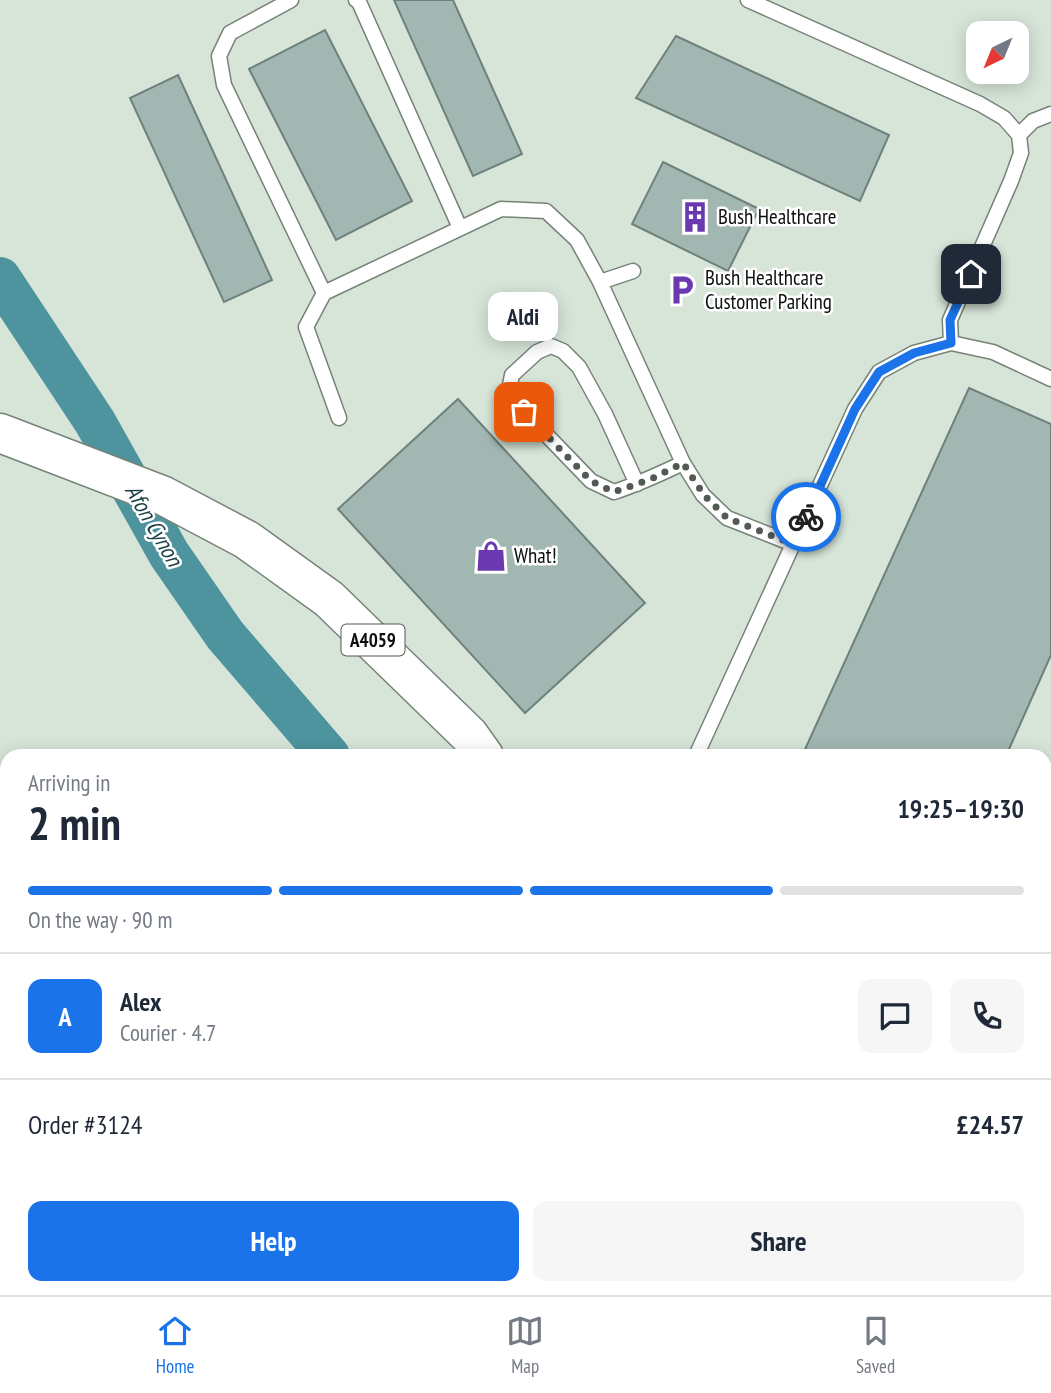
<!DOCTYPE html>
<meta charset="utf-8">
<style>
:root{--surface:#fff;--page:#f6f6f7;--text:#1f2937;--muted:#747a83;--line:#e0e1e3;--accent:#1a73e8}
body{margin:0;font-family:"PT Sans Narrow",sans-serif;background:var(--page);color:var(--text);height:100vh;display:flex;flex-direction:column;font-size:26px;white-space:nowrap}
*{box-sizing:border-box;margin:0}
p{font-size:23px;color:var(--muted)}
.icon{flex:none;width:38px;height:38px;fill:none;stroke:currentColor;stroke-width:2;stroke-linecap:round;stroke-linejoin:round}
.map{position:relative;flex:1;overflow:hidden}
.details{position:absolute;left:0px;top:749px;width:1052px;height:546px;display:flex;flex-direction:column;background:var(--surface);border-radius:21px 21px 0 0;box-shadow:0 4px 18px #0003}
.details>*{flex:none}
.needle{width:46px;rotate:223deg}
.fabs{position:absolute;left:966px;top:21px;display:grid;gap:14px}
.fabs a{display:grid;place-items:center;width:63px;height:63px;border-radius:14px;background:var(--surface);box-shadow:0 4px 18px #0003;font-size:35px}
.pin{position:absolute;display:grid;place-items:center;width:60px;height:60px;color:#fff;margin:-30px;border-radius:14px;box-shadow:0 4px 10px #0006}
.courier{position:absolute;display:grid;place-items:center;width:70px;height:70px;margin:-35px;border:5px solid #1a73e8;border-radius:50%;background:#fff;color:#222;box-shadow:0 2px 9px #0007}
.bubble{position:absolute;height:49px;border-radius:14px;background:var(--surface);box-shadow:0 4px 18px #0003;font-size:23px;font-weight:700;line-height:49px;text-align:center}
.overview em{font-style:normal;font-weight:700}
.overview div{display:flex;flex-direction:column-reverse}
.overview{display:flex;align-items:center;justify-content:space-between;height:119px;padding:0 28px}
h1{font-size:46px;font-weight:700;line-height:52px}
.bar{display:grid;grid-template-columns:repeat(4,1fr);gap:10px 7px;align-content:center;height:84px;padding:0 28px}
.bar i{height:9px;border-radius:5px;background:var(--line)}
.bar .active{background:var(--accent)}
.bar p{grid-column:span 4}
.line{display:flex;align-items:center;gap:18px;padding:0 28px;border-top:2px solid var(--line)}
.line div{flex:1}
.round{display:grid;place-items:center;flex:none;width:74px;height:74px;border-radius:14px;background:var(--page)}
.button{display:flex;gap:14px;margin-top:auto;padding:14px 28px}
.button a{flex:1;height:80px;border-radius:14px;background:var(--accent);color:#fff;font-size:28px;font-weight:700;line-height:80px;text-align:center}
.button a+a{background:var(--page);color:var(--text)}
.menu{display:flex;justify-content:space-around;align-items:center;height:98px;border-top:2px solid var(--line);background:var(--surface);font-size:19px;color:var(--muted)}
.menu a{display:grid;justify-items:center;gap:4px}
.menu .active{color:var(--accent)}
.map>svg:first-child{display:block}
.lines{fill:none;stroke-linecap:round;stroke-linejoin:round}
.river{stroke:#4d949f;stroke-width:42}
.building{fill:#a3b7b2;stroke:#6e817c;stroke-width:2}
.service-casing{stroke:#768378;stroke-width:17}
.minor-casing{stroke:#768378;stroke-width:31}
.secondary-casing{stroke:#768378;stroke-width:41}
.primary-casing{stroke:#768378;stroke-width:41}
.service{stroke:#fff;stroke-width:14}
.minor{stroke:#fff;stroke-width:28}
.secondary{stroke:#fff;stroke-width:38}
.primary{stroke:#fff;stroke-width:38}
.done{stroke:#525a53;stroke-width:7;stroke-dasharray:0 12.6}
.route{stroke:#1a73e8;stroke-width:9}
.labels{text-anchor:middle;stroke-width:5;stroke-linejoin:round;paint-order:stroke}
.shield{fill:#fff;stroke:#545754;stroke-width:2}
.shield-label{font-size:19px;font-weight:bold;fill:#0a0f0b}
.poi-label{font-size:21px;fill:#0a0f0b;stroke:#fff;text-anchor:start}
.water-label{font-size:23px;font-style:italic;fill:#1c3f45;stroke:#fff}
</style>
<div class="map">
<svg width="1051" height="1295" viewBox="0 0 1051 1295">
<rect width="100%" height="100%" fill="#d7e5d9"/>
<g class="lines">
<path class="river" d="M0 278 95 422 169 554 225 635 329 756
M1045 1275 1051 1274
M688 1288 692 1295
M820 1288 830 1291 870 1288"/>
</g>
<path class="building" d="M394 0H453L522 154 473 176Z
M325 30 412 201 336 240 249 69Z
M676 36 889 135 860 201 636 98Z
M178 75 272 280 224 302 130 98Z
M663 162 759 209 728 271 632 224Z
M969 388 1051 424V655L1006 756H802Z
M458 399 645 603 525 713 338 509Z
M296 1288H379L381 1289 378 1295H292Z"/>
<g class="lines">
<defs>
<path id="service" d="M291 0 230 33 219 56 224 85 324 293
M356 0 359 2 460 228
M748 0 980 104 1004 118 1019 135 1021 153 1011 181 950 320 951 343
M1019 135 1033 121 1051 114
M600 282 633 271
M339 418 306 327 324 293 501 209 546 211 577 240 600 282 683 463 703 495 727 518 793 544
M637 484 605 414 579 367 563 351 551 346 537 352 512 375 508 395 591 481 614 492C638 484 660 474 683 463
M696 756 855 409 879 372 914 353 951 343 993 352 1051 379
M282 1295 286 1288
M419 1295 428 1288"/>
<path id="minor" d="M527 1295 539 1288"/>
<path id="secondary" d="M1045 938 1051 930"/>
<path id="primary" d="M0 433 164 496 247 540 329 599 469 735 484 756
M903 1288 905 1295"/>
</defs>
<use href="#service" class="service-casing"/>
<use href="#minor" class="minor-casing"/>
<use href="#secondary" class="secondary-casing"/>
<use href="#primary" class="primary-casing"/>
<use href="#service" class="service"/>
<use href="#minor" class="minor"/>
<use href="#secondary" class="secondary"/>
<use href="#primary" class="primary"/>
</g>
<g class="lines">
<path class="done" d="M524 412 591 481 614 492 651 479 683 463 704 495 727 518 793 544 806 517"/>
<path class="route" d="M806 517 855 409 879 372 914 353 951 343 950 320 971 274"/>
</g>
<defs>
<symbol id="building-bare" viewBox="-9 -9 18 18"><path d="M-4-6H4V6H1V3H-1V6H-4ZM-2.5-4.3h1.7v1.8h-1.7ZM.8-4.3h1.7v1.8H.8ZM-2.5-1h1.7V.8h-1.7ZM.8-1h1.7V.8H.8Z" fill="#6a39b0" stroke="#fff" stroke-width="2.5" paint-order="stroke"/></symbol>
<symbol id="parking-bare" viewBox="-9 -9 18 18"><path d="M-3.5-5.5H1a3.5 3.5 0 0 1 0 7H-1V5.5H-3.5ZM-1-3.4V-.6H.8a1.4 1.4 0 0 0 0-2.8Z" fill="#6a39b0" stroke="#fff" stroke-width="2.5" paint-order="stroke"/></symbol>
<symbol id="shop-bare" viewBox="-9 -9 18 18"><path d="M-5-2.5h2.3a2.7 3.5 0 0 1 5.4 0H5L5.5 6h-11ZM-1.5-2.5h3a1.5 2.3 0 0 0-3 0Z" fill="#6a39b0" stroke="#fff" stroke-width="2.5" paint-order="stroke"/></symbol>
</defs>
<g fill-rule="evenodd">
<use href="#building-bare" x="673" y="195" width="44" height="44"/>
<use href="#parking-bare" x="660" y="268" width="44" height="44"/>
<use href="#shop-bare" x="469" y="534" width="44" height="44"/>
</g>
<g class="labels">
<rect class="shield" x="341.5" y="624.5" width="63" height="31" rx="5"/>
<g class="shield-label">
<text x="373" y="647">A4059</text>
</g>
<g class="poi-label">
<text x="718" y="224">Bush Healthcare</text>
<text x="705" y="285">Bush Healthcare<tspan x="705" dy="24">Customer Parking</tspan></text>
<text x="514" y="563">What!</text>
</g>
<g class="water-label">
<text transform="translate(154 525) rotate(60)" y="8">Afon Cynon</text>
</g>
</g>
</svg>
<div class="fabs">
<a><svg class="needle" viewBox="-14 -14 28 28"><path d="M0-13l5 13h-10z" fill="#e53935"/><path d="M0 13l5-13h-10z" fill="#747a83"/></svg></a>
</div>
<div class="pin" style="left:524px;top:412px;background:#ea580c"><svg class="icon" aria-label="bag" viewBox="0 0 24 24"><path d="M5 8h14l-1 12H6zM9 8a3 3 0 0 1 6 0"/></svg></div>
<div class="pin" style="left:971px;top:274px;background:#1f2937"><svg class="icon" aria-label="home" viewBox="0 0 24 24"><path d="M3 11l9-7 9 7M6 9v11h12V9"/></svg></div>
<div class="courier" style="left:806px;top:517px"><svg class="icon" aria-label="bike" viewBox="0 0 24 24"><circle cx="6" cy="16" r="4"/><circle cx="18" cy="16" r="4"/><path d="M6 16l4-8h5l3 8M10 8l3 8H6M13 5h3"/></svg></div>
<div class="bubble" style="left:488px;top:292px;width:70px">Aldi</div>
<section class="details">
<div class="overview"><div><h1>2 min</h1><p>Arriving in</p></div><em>19:25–19:30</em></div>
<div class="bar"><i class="active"></i><i class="active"></i><i class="active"></i><i></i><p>On the way · 90 m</p></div>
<div class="line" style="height:126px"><b class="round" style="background:var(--accent);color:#fff">A</b><div><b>Alex</b><p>Courier · 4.7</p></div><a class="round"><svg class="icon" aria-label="chat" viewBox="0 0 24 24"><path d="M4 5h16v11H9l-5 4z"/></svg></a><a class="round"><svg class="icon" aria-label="phone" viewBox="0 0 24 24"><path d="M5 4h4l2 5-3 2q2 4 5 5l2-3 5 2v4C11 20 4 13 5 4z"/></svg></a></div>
<div class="line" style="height:91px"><div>Order #3124</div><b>£24.57</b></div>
<div class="button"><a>Help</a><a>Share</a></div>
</section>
</div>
<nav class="menu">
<a class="active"><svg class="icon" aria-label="home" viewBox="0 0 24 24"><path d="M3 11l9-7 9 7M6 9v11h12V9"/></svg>Home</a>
<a><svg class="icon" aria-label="map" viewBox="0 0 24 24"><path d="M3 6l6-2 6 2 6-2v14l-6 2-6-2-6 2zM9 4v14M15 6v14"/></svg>Map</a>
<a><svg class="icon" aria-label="saved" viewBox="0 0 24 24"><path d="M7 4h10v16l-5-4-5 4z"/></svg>Saved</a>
</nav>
